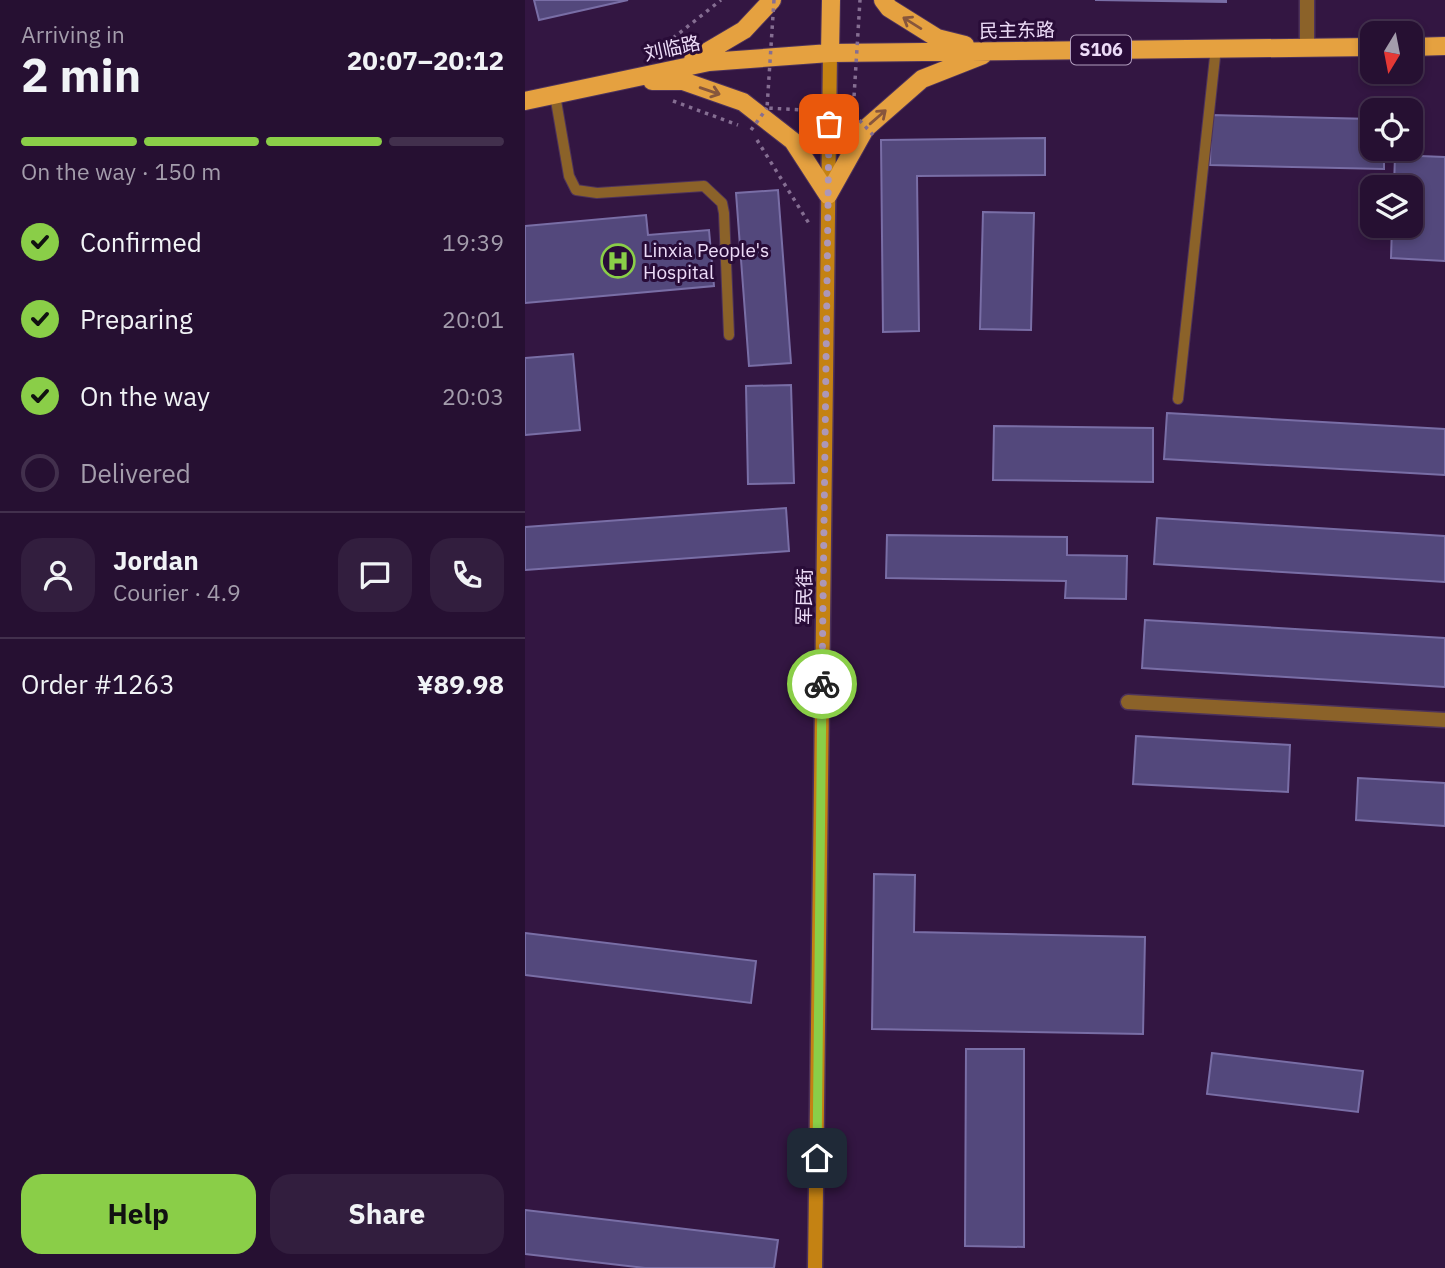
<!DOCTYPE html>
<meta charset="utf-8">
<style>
:root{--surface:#261032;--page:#321e3e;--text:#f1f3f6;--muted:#a49dac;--line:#42304d;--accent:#8ace48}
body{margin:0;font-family:"IBM Plex Sans","Noto Sans SC",sans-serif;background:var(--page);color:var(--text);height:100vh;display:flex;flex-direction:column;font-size:26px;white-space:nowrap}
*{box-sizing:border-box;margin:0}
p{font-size:23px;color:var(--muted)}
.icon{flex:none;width:38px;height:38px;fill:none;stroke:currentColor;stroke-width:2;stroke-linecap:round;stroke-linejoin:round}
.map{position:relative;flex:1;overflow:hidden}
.drawer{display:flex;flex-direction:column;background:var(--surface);width:525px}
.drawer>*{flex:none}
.needle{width:46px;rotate:190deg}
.tools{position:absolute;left:835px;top:21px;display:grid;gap:14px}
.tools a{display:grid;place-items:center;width:63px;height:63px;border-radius:14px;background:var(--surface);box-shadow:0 4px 10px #0003,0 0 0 2px var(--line);font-size:35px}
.pin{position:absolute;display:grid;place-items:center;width:60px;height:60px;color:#fff;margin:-30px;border-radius:14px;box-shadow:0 4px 10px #0006}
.courier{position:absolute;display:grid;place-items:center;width:70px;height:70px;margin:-35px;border:5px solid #8ace48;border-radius:50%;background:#fff;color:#222;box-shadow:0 2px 9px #0007}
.headline em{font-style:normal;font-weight:700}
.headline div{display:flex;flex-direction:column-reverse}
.headline{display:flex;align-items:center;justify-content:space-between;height:119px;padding:0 21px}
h1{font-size:46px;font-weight:700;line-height:52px}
.bar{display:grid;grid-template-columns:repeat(4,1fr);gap:10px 7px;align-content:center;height:84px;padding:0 21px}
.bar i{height:9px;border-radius:5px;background:var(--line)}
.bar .active{background:var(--accent)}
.bar p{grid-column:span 4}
.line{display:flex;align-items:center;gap:18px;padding:0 21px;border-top:2px solid var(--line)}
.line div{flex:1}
.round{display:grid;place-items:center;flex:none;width:74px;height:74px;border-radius:21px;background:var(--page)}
ol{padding:0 21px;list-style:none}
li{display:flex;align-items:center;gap:21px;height:77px}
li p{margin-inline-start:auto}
li .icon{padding:7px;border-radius:50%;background:var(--accent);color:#111;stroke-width:4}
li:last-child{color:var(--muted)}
li i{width:38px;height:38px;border:4px solid var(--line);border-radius:50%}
.cta{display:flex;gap:14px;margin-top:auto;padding:14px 21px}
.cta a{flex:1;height:80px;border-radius:21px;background:var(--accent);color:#111;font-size:28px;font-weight:700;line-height:80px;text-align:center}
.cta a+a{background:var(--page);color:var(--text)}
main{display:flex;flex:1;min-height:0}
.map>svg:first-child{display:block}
.building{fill:#53487c;stroke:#796ea6;stroke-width:2}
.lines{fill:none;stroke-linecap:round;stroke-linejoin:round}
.lane-casing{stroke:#4d325b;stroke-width:12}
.street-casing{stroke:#4d325b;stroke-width:17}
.secondary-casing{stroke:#4d325b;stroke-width:17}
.primary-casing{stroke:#4d325b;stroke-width:20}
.path{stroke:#856e92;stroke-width:3.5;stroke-dasharray:3.5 5;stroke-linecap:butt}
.lane{stroke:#8b6229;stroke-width:10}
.street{stroke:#8b6229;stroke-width:14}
.secondary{stroke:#c48213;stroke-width:14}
.primary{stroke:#e5a140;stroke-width:18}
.path-bridge{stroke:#856e92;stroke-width:3.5;stroke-dasharray:3.5 5;stroke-linecap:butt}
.oneway{stroke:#87563c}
.done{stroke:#ac97b8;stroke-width:7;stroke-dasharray:0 12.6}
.route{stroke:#8ace48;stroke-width:9}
.labels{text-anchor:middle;stroke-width:6;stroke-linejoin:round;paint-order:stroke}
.shield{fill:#290c38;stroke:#b29ebe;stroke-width:2}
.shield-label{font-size:18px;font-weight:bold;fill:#eddcf8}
.street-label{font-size:19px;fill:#eddcf8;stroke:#290c38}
.poi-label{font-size:19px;fill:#eddcf8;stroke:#290c38;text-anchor:start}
</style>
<main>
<section class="drawer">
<div class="headline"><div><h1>2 min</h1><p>Arriving in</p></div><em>20:07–20:12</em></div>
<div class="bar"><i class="active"></i><i class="active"></i><i class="active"></i><i></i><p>On the way · 150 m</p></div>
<ol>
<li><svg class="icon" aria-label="check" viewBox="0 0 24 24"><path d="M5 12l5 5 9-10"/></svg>Confirmed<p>19:39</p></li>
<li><svg class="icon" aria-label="check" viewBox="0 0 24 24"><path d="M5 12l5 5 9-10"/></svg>Preparing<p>20:01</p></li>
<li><svg class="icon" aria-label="check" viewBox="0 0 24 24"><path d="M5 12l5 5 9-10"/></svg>On the way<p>20:03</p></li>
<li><i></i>Delivered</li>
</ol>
<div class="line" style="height:126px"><a class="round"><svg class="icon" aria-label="person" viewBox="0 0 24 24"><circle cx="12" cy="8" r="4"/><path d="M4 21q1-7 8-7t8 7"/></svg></a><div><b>Jordan</b><p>Courier · 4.9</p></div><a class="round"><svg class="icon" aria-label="chat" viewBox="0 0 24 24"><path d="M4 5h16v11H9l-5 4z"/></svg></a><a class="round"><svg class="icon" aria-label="phone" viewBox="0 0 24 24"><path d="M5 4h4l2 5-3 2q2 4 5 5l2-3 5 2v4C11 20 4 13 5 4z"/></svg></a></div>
<div class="line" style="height:91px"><div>Order #1263</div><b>¥89.98</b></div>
<div class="cta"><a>Help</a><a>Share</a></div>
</section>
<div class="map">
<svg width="920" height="1268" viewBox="0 0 920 1268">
<rect width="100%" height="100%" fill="#331642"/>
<path class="building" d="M9 0H103L14 20Z
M570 0H701V2Z
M686 115 847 119V149H859V169L685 165Z
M520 138V175L392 176 394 331 358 332 356 140Z
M870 155 920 157V261L866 258 867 226H886V187H869Z
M253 190 266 363 224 366 211 193Z
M458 212 509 213 506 330 455 329Z
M121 215 123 235 184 230 189 286 0 303V226Z
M48 354 55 430 0 435V358Z
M266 385 269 483 223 484 221 386Z
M642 413 920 429V475L639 459Z
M469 426 628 428V482L468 480Z
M261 508 264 551 0 570V527Z
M632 518 920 536V582L629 564Z
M362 535 542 537V555L602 556 601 599 540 598 541 581 361 578Z
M620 620 920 638V687L617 668Z
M611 736 765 745 763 792 608 784Z
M833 778 920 783V826L831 820Z
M349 874 390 875 389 932 620 937 618 1034 347 1029Z
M0 933 231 961 226 1003 0 975Z
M441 1049H499V1247L440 1246Z
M687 1053 838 1071 833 1112 682 1094Z
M0 1210 253 1240 249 1268H120L0 1254Z"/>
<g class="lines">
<defs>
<path id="lane" d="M30 95 44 176 51 190 72 193 179 186 197 203 199 213 204 335
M653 399 690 57"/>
<path id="street" d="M782 48V0
M603 702 920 720"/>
<path id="secondary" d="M290 1268 305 53"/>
<path id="primary" d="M358 0 364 8 412 38 440 45
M886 47 920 46
M305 53 306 0
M168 60 219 30 247 0
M127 81H158L218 102 268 141 303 195 340 129 397 79 458 55
M0 101 184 62 305 53 847 47"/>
</defs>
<use href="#lane" class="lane-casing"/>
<use href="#street" class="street-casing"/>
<use href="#secondary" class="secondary-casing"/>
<use href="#primary" class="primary-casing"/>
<path class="path" d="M128 54 196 0
M148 101 213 125
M232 140 285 225"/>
<use href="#lane" class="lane"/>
<use href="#street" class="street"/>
<use href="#secondary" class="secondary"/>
<use href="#primary" class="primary"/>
<path class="path-bridge" d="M249 0 242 108 328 113 348 135
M328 113 335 0
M226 130 242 108"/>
</g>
<defs><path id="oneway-shaft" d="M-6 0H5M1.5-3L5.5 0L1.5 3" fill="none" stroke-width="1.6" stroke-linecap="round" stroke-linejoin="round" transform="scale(1.75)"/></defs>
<g class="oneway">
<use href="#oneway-shaft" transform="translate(387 23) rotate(-148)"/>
<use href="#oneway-shaft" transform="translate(185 91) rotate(19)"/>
<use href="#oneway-shaft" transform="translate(353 117) rotate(-41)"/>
</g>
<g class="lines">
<path class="done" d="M297 684 304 124"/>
<path class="route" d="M292 1158 297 684"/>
</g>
<defs>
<symbol id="hospital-ring" viewBox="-11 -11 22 22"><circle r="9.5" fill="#290c38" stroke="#8ace48" stroke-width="1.5"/><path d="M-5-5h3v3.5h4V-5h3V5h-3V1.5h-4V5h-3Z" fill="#8ace48"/></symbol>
</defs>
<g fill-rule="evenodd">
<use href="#hospital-ring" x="74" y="242" width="38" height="38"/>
</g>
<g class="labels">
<rect class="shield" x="546" y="35.5" width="60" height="29" rx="5"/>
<g class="shield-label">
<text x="576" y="56">S106</text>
</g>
<g class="street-label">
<text transform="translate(492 30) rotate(-1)" y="7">民主东路</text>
<text transform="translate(147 48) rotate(-12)" y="7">刘临路</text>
<text transform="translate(279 597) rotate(-89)" y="7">军民街</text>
</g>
<g class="poi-label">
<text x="118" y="257">Linxia People's<tspan x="118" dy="22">Hospital</tspan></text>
</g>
</g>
</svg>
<div class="tools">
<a><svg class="needle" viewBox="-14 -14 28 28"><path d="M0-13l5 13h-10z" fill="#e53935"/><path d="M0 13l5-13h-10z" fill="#a49dac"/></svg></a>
<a><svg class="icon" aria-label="locate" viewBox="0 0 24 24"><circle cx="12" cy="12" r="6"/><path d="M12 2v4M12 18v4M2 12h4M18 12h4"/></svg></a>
<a><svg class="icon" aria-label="layers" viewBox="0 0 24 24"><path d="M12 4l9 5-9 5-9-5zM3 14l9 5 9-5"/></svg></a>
</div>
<div class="pin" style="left:304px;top:124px;background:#ea580c"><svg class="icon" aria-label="bag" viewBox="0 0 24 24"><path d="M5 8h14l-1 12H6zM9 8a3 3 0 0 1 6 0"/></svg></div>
<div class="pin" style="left:292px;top:1158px;background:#1f2937"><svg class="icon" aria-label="home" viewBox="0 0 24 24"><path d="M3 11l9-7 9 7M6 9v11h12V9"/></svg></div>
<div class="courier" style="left:297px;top:684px"><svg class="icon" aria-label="bike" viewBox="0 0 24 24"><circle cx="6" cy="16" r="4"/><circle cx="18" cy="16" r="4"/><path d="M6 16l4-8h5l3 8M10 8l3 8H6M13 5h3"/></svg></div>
</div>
</main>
